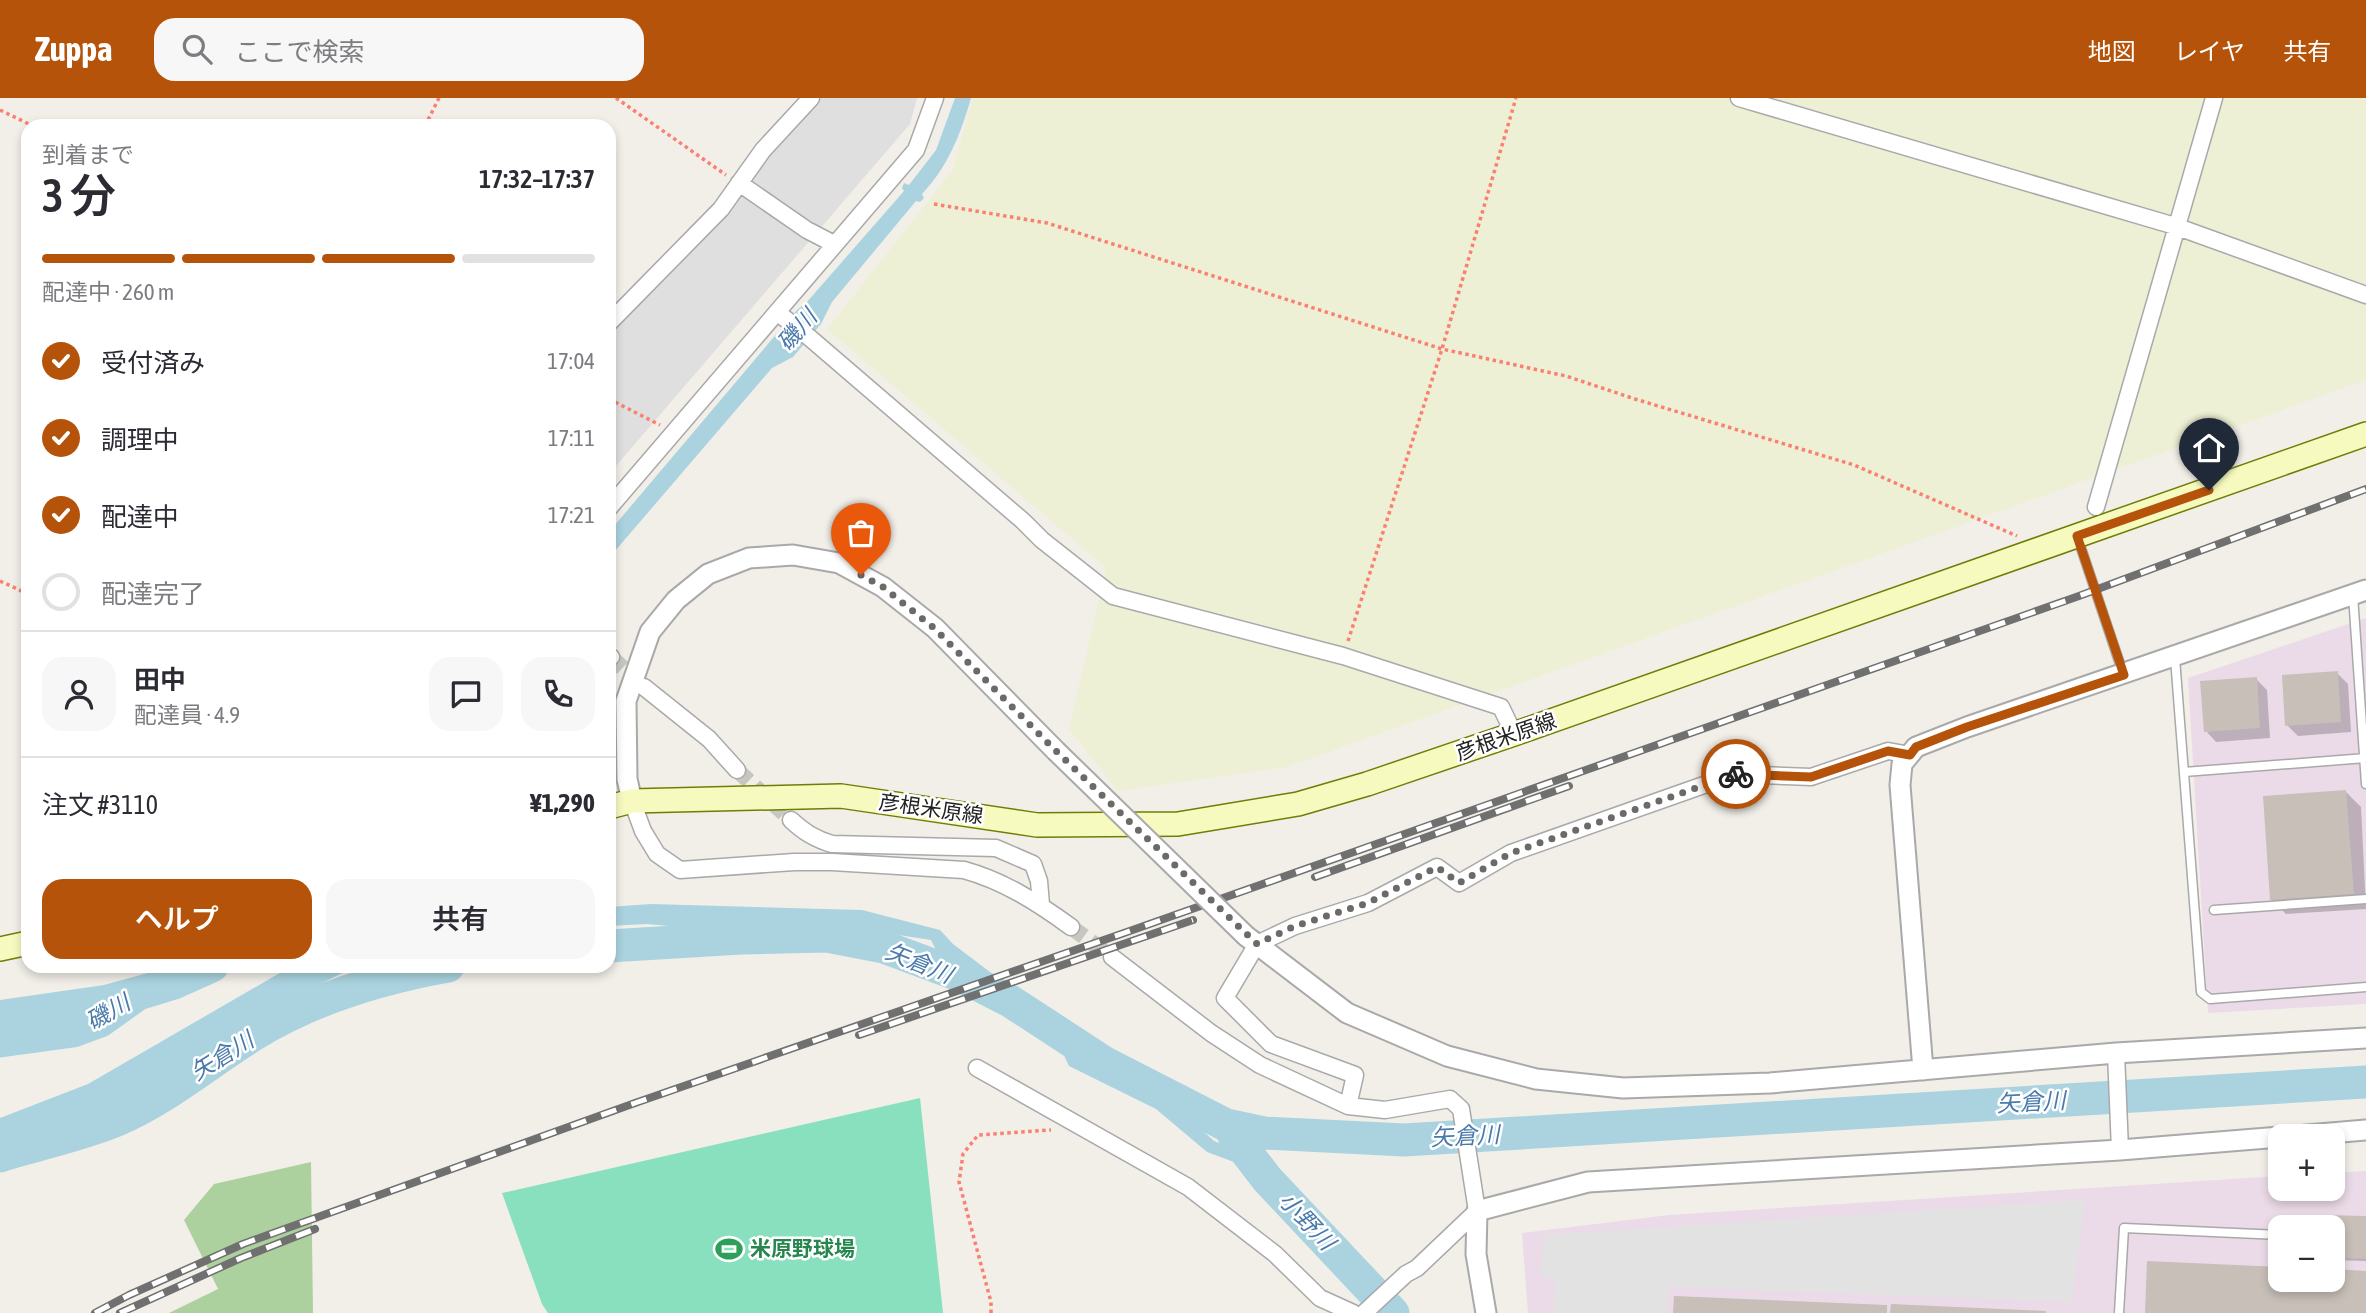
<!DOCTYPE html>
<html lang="ja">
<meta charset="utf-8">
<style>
:root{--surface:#fff;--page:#f7f7f7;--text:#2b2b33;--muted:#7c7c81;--line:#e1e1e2;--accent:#b45309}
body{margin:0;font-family:"Asap Condensed","Noto Sans JP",sans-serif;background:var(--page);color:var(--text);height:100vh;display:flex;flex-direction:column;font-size:26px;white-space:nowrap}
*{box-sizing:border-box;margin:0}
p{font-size:23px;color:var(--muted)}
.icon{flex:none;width:38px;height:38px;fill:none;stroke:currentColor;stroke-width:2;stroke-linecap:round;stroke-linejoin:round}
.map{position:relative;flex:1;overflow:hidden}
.drawer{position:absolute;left:21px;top:21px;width:595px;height:854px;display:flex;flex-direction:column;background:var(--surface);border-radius:21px;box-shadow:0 4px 10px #0003}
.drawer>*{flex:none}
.fabs{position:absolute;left:2268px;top:1026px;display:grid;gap:14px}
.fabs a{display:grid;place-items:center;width:77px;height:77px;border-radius:14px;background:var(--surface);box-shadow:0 4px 10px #0003;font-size:35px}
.pin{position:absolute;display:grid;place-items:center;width:60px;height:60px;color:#fff;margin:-72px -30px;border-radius:50% 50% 50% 0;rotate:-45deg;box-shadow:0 0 7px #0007}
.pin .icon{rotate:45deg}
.courier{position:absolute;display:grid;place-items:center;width:70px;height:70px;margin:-35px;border:5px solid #b45309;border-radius:50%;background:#fff;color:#222;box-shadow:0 2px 9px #0007}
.summary em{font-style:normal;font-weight:600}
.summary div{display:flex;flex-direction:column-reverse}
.summary{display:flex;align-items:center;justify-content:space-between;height:119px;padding:0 21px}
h1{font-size:46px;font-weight:600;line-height:52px}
.bar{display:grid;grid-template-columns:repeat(4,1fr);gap:10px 7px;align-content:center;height:84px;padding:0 21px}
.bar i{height:9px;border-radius:5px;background:var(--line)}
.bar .current{background:var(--accent)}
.bar p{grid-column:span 4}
.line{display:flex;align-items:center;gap:18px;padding:0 21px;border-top:2px solid var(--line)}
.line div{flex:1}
.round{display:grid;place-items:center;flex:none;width:74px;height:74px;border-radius:21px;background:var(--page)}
ol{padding:0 21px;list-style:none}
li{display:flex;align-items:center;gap:21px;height:77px}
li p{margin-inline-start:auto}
li .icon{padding:7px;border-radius:50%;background:var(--accent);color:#fff;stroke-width:4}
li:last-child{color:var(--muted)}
li i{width:38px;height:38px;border:4px solid var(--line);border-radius:50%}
.primary-button{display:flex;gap:14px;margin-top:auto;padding:14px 21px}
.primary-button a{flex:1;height:80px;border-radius:21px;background:var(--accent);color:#fff;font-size:28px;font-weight:600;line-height:80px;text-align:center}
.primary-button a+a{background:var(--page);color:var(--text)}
header{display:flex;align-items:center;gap:42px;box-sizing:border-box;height:98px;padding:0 35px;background:var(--accent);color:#fff}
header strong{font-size:33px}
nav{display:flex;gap:38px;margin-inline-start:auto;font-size:24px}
.search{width:490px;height:63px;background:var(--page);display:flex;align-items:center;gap:18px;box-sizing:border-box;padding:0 24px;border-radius:21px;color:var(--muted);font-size:26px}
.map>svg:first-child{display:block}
.residential{fill:#e0dfdf}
.industrial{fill:#ebdbe8;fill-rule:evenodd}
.farmland{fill:#eef0d5}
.forest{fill:#add19e}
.pitch{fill:#88e0be}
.parking{fill:#e2e2e2}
.water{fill:#aad3df}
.shadow{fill:#0003}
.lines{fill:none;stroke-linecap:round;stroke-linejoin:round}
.river{stroke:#aad3df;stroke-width:33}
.building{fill:#c7bfb8}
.minor-tunnel{stroke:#c8c6c1;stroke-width:16;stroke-dasharray:16 8;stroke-linecap:butt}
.service-casing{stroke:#a9a9a9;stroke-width:11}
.minor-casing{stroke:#a9a9a9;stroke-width:19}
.tertiary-casing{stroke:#a9a9a9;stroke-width:23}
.secondary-casing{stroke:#707d05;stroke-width:26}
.path{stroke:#fa8072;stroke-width:3.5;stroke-dasharray:3.5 3.5;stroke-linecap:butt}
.service{stroke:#fff;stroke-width:8}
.minor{stroke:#fff;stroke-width:16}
.tertiary{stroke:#fff;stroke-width:19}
.secondary{stroke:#f7fabf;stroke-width:23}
.rail-casing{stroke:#707070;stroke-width:8}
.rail{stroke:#fff;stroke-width:5;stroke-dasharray:16;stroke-linecap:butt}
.tertiary-bridge-casing{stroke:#a9a9a9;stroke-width:23;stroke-linecap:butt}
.tertiary-bridge{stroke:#fff;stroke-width:19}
.done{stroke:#6b6a68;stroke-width:7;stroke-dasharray:0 12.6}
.route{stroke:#b45309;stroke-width:9}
.labels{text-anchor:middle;stroke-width:5;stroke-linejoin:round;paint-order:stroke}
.street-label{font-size:21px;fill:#222;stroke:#fff}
.leisure-label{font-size:21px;font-weight:bold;fill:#27864d;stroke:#fff;text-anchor:start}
.water-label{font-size:23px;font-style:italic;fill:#4a7aab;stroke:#fff}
</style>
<header>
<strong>Zuppa</strong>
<div class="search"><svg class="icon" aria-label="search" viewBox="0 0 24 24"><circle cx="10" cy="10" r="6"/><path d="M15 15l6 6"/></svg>ここで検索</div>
<nav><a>地図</a><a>レイヤ</a><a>共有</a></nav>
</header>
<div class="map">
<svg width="2366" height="1215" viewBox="0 0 2366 1215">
<rect width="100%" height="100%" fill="#f2efe9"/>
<path class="residential" d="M821 0H917L910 26 609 376V235Z"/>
<path class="industrial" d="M2366 520V906L2208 915 2188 580Z
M2366 1073V1215H1528L1522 1135 1669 1117 2280 1078V1090H2333V1075ZM2280 1129H2333V1181H2280Z"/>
<path class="farmland" d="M973 0H2366V282L1287 669 1118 693 1069 631 1106 470 827 231 952 73Z"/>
<path class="forest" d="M311 1064 313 1215H169L218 1191 184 1122 214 1086Z"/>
<path class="pitch" d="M920 1000 943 1215H548L542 1206 502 1095Z"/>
<path class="parking" d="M2085 1102 2072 1204 1669 1189 1667 1215H1553L1555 1180 1541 1179 1543 1137Z"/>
<path class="water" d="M955 0H971C961 35 948 69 922 96L924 100 920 104 916 103 832 204 821 226 793 259 772 270 609 460V434L784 227 798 211 806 205 904 93 902 90 904 85 909 87 936 52Z
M651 806 862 812 940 832 953 846 1073 937 1089 959 1165 999 1214 1043 1266 1063 1269 1077 1207 1054 1156 1011 1069 968 1060 949 1036 936 1023 917 942 864 931 842 860 831 752 825 713 832 647 826 609 828V809Z
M173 868H214L169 892 17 944 0 953V902L104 887Z
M297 868H356L269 912 134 1007 39 1055 0 1071V1020L88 986 278 876Z"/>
<path class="shadow" d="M2337 575 2348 586 2351 634 2298 638 2287 627Z
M2256 581 2267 592 2270 640 2216 644 2206 633Z
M2346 694 2361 709 2366 811 2286 816 2271 801Z
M2366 1120V1163L2333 1162V1129Z"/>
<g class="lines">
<path class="river" d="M609 848 741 840 827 838 884 849 959 877 1010 903 1105 965 1226 1027 1264 1035 1404 1042 2366 984
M0 943 73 933 100 923 138 896 174 885 212 868
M1234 1038 1267 1081 1393 1215
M0 1058C38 1046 81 1037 117 1022 166 1001 208 965 253 937 311 901 381 880 448 868"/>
</g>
<path class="building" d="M2338 573 2341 624 2285 628 2282 577Z
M2257 579 2260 630 2204 634 2200 583Z
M2346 692 2354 796 2270 802 2263 698Z
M2323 1117 2366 1118V1161L2333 1160V1129H2322Z
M2147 1163 2280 1169V1181H2333V1171L2366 1173V1215H2145Z
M1674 1198 1887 1207V1215H1673Z
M1891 1206 2046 1213V1215H1890Z"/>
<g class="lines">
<path class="minor-tunnel" d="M611 559 640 586
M737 672 791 722
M1071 829 1112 859"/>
<defs>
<path id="service" d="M2078 441 2123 575
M2353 497 2366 686
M2175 560 2201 894 2210 901 2366 889
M2184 674 2366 660
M2214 812 2366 801
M2119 1215 2124 1130 2280 1137"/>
<path id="minor" d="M1739 0 2175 128 2366 197
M739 85 807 132 834 146
M778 215 810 240 1023 423 1042 442 1113 498 1343 558 1501 609 1514 636
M609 225 721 111 763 52 811 0
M2096 409 2214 0
M609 410 916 52 935 0
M609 558 611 559
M644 589 709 641 737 672
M632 703 643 733 657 756 680 772 794 764H832L964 772C1004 783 1038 805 1071 829
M791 722C804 734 815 741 832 746L996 750 1033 766 1039 783 1041 807
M1112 859 1211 935 1260 967 1348 1008 1385 1012 1450 1001 1461 1011 1477 1113 1417 1170 1406 1176 1364 1215
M2116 955 2120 1052
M977 970 1188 1089 1275 1156 1320 1200 1353 1215
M1348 1008 1355 977 1271 946 1225 900 1257 846 1295 828 1368 805 1437 769 1459 785 1511 755 1735 676 1811 679 1888 653 1910 657"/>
<path id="tertiary" d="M632 703 627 681 626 603 650 534 676 502 708 476 749 460 793 457 839 465 883 489 935 530 1056 653
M1246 838 1347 915 1447 958 1536 981 1623 990 1770 985 2116 955 2366 940
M1923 972 1900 687 1902 666 1916 649 1967 629 2366 492
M2295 1038 2366 1032
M1486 1215 1476 1156 1477 1113 1588 1084 2120 1052 2280 1039"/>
<path id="secondary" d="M609 709 632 703 841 698 1037 727 1178 726 1298 706 1367 686 1514 636 2366 336
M0 851 28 845"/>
</defs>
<use href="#service" class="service-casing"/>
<use href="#minor" class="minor-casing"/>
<use href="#tertiary" class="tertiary-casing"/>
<use href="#secondary" class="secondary-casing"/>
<path class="path" d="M616 0 726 77
M0 12 33 28
M425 28 439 0
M934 106 1047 125 1442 251 1566 278 1635 301 1854 367 2017 438
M609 301 660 327
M0 483 28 496
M1348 543 1442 251 1516 0
M991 1215V1204L959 1084 963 1056 978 1037 1051 1032"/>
<use href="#service" class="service"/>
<use href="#minor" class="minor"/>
<use href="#tertiary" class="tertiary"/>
<use href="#secondary" class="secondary"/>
<defs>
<path id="rail" d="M1315 779 1569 688
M859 937 1193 822
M95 1215 129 1197 243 1146 635 1005 1124 835 2079 498 2366 391
M120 1215 241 1160 315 1131"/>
</defs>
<use href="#rail" class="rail-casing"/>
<use href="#rail" class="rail"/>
<defs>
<path id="tertiary-bridge" d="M1056 653 1246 838"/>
</defs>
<use href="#tertiary-bridge" class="tertiary-bridge-casing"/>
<use href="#tertiary-bridge" class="tertiary-bridge"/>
</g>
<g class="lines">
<path class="done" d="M861 477 883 489 934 530 1056 653 1257 846 1295 828 1368 805 1437 769 1459 785 1511 755 1736 676"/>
<path class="route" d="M1736 676 1811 679 1888 653 1910 657 1916 649 1967 629 2124 577 2077 438 2209 392"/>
</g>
<defs>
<symbol id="stadium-bare" viewBox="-9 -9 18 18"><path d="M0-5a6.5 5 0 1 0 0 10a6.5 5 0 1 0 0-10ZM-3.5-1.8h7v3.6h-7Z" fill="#2e9e5b" stroke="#fff" stroke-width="2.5" paint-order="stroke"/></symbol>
</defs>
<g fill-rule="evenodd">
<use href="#stadium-bare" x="710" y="1132" width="38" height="38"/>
</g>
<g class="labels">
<g class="street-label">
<text transform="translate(1506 639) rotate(-19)" y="7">彦根米原線</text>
<text transform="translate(931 711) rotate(8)" y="7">彦根米原線</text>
</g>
<g class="leisure-label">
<text x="750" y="1158">米原野球場</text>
</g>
<g class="water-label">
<text transform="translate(797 232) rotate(-49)" y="8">磯川</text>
<text transform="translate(919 865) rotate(22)" y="8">矢倉川</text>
<text transform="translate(108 914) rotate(-30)" y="8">磯川</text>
<text transform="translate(222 958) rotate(-32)" y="8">矢倉川</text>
<text transform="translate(2031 1004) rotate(-3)" y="8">矢倉川</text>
<text transform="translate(1465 1038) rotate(-3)" y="8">矢倉川</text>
<text transform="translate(1307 1123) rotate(47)" y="8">小野川</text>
</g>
</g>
</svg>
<div class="fabs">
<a>+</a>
<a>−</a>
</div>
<div class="pin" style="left:861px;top:477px;background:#ea580c"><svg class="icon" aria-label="bag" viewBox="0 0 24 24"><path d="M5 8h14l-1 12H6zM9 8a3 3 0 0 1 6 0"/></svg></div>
<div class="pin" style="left:2209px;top:392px;background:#1f2937"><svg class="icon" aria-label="home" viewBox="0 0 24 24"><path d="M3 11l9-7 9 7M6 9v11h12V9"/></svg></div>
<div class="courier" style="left:1736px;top:676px"><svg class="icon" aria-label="bike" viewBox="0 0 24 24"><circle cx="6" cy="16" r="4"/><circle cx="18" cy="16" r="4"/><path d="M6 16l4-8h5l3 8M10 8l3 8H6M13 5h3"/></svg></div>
<section class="drawer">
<div class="summary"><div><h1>3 分</h1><p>到着まで</p></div><em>17:32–17:37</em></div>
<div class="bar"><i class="current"></i><i class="current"></i><i class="current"></i><i></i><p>配達中 · 260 m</p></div>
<ol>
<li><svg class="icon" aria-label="check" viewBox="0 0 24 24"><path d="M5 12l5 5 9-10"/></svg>受付済み<p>17:04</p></li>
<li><svg class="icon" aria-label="check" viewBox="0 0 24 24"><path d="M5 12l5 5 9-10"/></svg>調理中<p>17:11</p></li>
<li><svg class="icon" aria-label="check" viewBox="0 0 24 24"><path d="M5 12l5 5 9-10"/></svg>配達中<p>17:21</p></li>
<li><i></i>配達完了</li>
</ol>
<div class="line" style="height:126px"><a class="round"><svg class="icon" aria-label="person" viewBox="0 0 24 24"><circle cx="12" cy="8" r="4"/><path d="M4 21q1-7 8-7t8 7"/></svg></a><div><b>田中</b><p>配達員 · 4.9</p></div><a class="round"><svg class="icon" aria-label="chat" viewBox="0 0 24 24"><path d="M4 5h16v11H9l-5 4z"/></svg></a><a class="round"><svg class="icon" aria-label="phone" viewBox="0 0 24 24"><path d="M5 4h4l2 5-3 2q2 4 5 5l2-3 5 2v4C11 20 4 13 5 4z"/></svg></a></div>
<div class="line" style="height:91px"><div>注文 #3110</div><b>¥1,290</b></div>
<div class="primary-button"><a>ヘルプ</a><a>共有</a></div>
</section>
</div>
